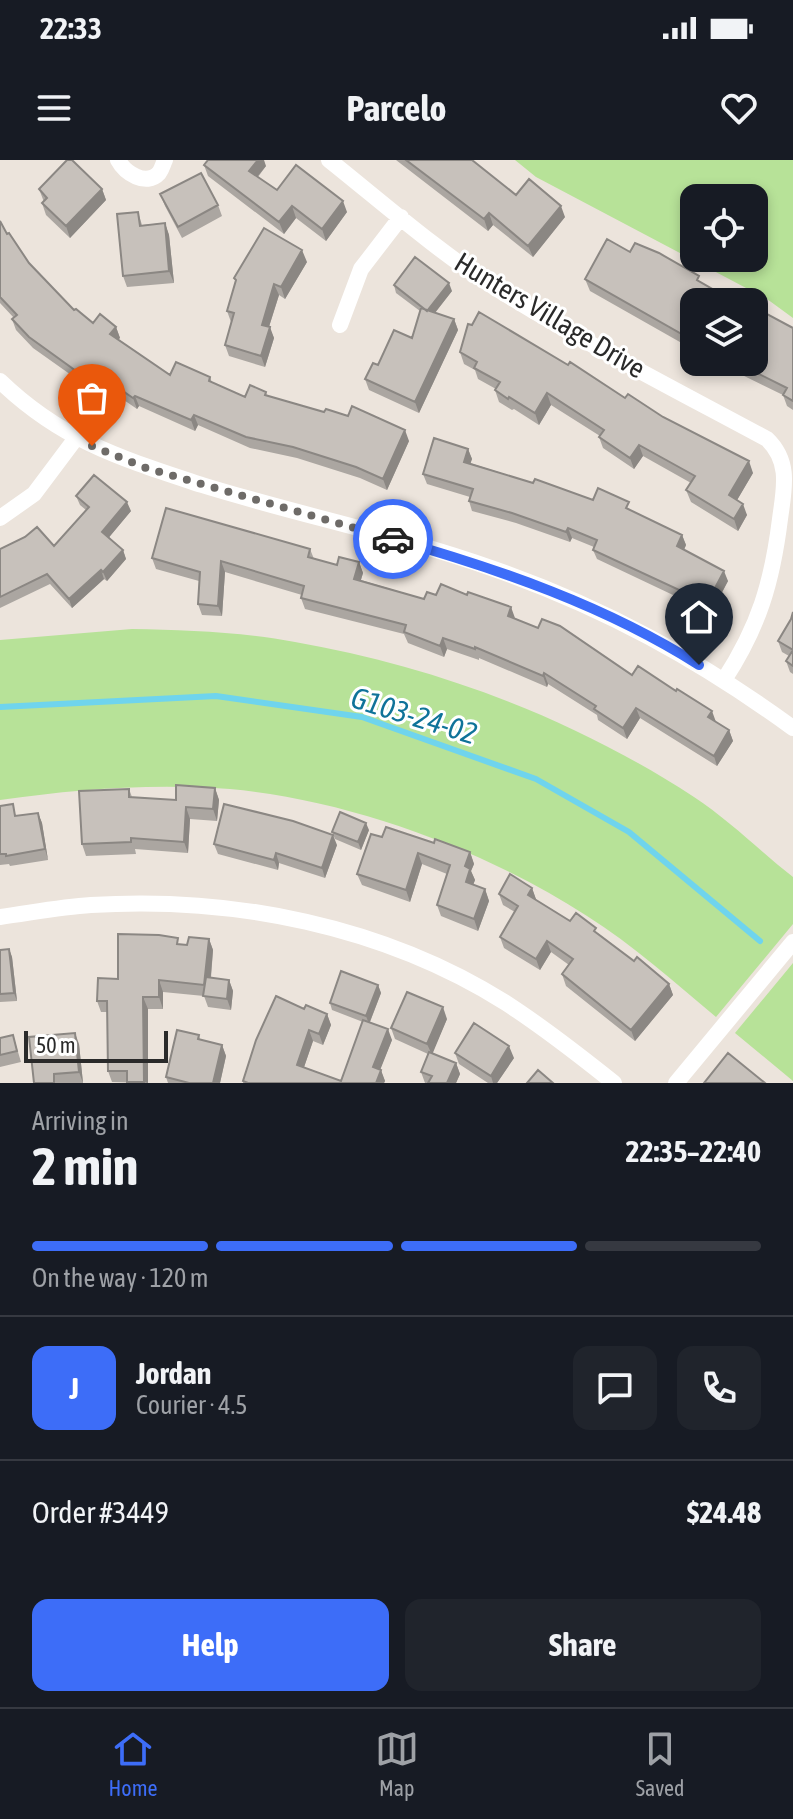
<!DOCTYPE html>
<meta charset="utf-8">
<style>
:root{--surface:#171b24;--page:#20242c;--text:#f1f3f6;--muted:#9ea1a6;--line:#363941;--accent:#3d6df8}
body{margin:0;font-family:"Asap Condensed",sans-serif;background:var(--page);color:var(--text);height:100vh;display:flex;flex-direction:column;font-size:30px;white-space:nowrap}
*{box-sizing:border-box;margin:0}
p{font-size:26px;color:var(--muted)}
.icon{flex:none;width:44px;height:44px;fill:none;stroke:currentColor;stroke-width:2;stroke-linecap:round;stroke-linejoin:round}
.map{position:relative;height:923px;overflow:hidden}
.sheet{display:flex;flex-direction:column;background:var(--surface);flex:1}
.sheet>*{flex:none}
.tools{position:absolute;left:680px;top:24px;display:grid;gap:16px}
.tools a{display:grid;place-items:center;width:88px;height:88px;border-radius:16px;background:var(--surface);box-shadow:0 4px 12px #0003;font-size:40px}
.scale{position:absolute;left:24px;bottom:20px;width:144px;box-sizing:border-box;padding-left:8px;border:4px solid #2a2a2a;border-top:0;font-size:22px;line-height:28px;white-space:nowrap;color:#2a2a2a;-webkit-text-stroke:6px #fff;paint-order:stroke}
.pin{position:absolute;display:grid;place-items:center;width:68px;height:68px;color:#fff;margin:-82px -34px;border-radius:50% 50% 50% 0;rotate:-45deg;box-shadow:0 0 8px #0007}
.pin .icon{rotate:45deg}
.courier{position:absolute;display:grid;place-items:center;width:80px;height:80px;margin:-40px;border:6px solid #3d6df8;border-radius:50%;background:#fff;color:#222;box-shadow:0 2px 10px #0007}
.overview em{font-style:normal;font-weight:700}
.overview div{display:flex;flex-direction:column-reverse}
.overview{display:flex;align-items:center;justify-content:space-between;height:136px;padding:0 32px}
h1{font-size:52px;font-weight:700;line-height:60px}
.bar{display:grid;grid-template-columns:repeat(4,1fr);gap:12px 8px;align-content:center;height:96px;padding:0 32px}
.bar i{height:10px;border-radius:6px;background:var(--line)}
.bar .on{background:var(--accent)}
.bar p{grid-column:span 4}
.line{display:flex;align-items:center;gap:20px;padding:0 32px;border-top:2px solid var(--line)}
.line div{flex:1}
.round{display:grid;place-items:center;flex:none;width:84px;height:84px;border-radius:16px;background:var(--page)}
.action{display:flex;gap:16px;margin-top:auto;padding:16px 32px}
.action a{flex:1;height:92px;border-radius:16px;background:var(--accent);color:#fff;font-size:32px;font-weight:700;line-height:92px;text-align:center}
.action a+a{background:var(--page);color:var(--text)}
.status{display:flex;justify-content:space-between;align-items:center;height:56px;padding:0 40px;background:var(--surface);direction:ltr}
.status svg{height:22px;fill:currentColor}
header{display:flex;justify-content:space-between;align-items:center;height:104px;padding:0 32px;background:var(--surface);font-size:36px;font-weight:700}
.tab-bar{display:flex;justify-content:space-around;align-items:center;height:112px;border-top:2px solid var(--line);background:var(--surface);font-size:22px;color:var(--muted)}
.tab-bar a{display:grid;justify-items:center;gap:4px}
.tab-bar .on{color:var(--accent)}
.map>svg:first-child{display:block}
.green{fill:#b7e298;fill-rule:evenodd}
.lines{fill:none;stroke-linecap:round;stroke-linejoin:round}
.stream{stroke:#6fd4ed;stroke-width:6}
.minor{stroke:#fff;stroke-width:16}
.wall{fill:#aba6a1}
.shaded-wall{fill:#8b8783}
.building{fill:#c7c1bb;stroke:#8b8783;stroke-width:2}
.done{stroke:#6e6b68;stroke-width:8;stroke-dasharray:0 14.4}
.route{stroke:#3d6df8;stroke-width:10}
.labels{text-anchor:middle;stroke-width:6;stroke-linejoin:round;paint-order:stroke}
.street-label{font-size:28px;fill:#2a2a2a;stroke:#fff}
.water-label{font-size:30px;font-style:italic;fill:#0f7399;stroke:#fff}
</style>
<div class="status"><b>22:33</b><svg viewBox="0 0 49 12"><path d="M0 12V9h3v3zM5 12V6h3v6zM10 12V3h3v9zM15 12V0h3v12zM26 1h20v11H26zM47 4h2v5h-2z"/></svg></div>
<header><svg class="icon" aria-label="menu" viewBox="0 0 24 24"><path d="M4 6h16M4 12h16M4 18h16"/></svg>Parcelo<svg class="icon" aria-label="heart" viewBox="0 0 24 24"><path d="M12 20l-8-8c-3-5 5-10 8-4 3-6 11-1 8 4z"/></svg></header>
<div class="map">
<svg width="793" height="923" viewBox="0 0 793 923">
<rect width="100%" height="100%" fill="#ece4dc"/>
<path class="green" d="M515 0H793V158L767 139 536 17ZM694 38H754V98H694Z
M132 469C186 470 242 472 295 482 437 507 573 558 694 637 729 660 760 691 793 717V764L716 857C674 822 633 785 587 756 485 690 351 640 230 629 152 623 76 629 0 640V480Z
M793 803V921L735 873Z"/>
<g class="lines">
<path class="stream" d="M0 547 216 536 362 557 536 619 629 672 760 781"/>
<path class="minor" d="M118 0C125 13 146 27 159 13 162 9 163 4 165 0
M329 0C383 43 436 90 494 127 582 182 676 230 767 279 791 302 784 329 780 359 772 423 759 466 724 520
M340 165 361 109 401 57
M0 221C62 281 123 299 202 325 299 355 399 375 494 409 605 448 698 499 793 568
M0 358 34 334 76 278
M0 757C30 753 60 747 91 745 233 736 384 766 506 843 543 867 579 895 614 923
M676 923 793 782"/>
</g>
<path class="wall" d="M396 0H472L516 35 565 57 533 97 493 65 488 71Z
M204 5 266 6 258 17 277 30 347 52 326 81 296 58 284 74 208 16Z
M39 29H102L106 40 70 78 46 55 42 43 44 42Z
M160 34 218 45 222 56 182 78 165 46Z
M138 52 142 65 165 63 169 75 174 123 127 127 123 116Z
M0 61 7 74 29 103 74 150 93 163 116 167 120 178 118 179 170 215 210 217 212 223 245 237 266 232 267 236 409 281 387 330 360 318 297 298 250 288 198 265 195 271 139 246 137 249 118 236 112 244 33 188 16 170 12 159 14 158 0 143Z
M630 92 701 122 694 142V190L590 131 585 119Z
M307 102 285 139 279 135 269 167 274 178 265 207 229 196 225 185 231 162 227 151 236 122 234 118Z
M394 125 452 131 435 153 454 159 458 170 419 253 369 230 365 219 378 205 412 178 420 151 396 133Z
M793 168V250L787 246 783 235 732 210 729 202H754Z
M460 192 568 205 625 238 663 257 753 313 737 340 747 355 738 371 691 342 686 330 691 323 643 296 634 309 603 288 599 277 600 276 551 245 539 265 514 249 512 250 499 242 495 230 496 229 478 219 475 210 464 204Z
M468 289 472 299 470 303 533 323 632 351 682 375 686 385 684 390 728 421 711 453 597 399 593 390 594 387 572 378 570 382 516 363 472 351 469 341 470 337 427 324 423 314Z
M76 336 131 351 109 377 123 390 126 399 107 421 104 419 72 448 50 424 0 448V389L54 386 86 350 80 345Z
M310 389 314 399 337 405 359 402 363 413 361 420 424 439 436 435 515 458 632 515 716 562 729 570 733 581 717 606 640 558 627 579 598 560 597 555 548 524 547 527 479 498V500L447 489 444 497 408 483 404 474 305 449 301 438 302 435 225 412 222 456 202 455 198 444 199 421 156 409 152 398Z
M793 452V514L790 512 786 501 789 496 782 492 778 481 791 459Z
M215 628 219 640 217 661 190 659 188 693 135 689 136 694 86 696 82 684 129 629 132 637 176 640Z
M0 646 17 656 38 653 42 663 48 700 10 706 9 704 0 705Z
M369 670 361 690 335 679 332 672Z
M382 677 434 683 470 692 474 704 471 711 475 720 473 725 485 729 489 741 478 771 441 756 437 745 447 714 422 704 410 742 362 725 357 714Z
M214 684 337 685 325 718 279 703 278 710 218 694Z
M532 728 536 740 570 761 599 774 634 801 669 824 673 835 635 881 566 826 562 814 569 805 551 792 540 810 504 788 500 777 515 752 503 745 499 734Z
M209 779 213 790 211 818 229 820 233 831 231 850 208 847 204 836 163 832V849H148V923L112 922 108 911 107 852H101L97 841 118 819 180 784 187 785Z
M9 789 12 797 17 841 0 842V790Z
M378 825 381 833 370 862 392 880 380 909 385 921 384 923H243V921L304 849 327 854 331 865 323 885 313 881 304 907 341 921 363 862 332 850 330 843Z
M447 859 432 893 456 903 460 914 456 923H425L421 912 428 894 395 879 391 868Z
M13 875 21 902 0 907V878Z
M199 875 200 880 222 885 226 896 220 923H168L166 917Z
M79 884 83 923H34Z
M455 893 514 898 497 923H488L459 904Z"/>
<path class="shaded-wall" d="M258 0H264L266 6 253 22 249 11Z
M102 29 106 40 70 78 66 66Z
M343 41 347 52 326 81 322 69Z
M292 46 296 58 284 74 279 62Z
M561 46 565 57 533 97 528 86Z
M489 53 493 65 488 71 484 59Z
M165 63 169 75 174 123 169 111Z
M302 90 307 102 285 139 281 127Z
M449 123 452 131 430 159 427 151Z
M274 124 279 135 266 176 262 165Z
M454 159 458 170 419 253 415 242Z
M116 167 120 178 114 184 110 174Z
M270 167 274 178 265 207 261 196Z
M114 225 118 236 112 244 108 234Z
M547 233 551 245 539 265 535 253Z
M135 236 139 246 137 249 133 238Z
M194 255 198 265 195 271 191 260Z
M405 270 409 281 387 330 383 319Z
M639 285 643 296 634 309 630 298Z
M468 289 472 299 468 311 464 302Z
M749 301 753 313 733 347 729 335Z
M127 342 131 351 106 381 102 372Z
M743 344 747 355 738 371 734 359Z
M568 368 572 378 570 382 566 372Z
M682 375 686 385 681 396 677 386Z
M123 390 126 399 107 421 103 412Z
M221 401 225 412 222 456 218 446Z
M359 402 363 413 358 429 354 419Z
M101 410 104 419 72 448 69 439Z
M724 411 728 421 711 453 707 443Z
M511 447 515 458 508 456Z
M443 478 447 489 444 497 440 486Z
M544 513 548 524 547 527 543 516Z
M636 548 640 558 627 579 623 568Z
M712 551 716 562 708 557Z
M729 570 733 581 717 606 714 596Z
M215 628 219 640 217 661 213 649Z
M186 647 190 659 188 693 184 682Z
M38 653 42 663 48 700 45 689Z
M366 663 369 670 361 690 358 682Z
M333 675 337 685 325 718 322 708Z
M470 692 474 704 471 711 475 720 470 733 466 722 465 706Z
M276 693 279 703 278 710 274 700Z
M418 693 422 704 410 742 406 730Z
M532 728 536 739 532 747 528 735Z
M485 729 489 741 478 771 474 759Z
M209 779 213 790 209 837 204 825Z
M547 781 551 792 540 810 536 799Z
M9 789 12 797 17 841 14 833Z
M159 820 163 832V849L159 837Z
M229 820 233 831 231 850 227 839Z
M669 824 673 835 635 881 631 870Z
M378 825 381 833 369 864 366 856Z
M143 837 148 849V923L144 922Z
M443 847 447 859 432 895 427 884Z
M327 854 331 865 323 885 319 874Z
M388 869 392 880 377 918 373 907Z
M309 870 313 881 301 916 297 905Z
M75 873 79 884 83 923 79 912Z
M222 885 226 896 220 923H213Z
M509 886 514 898 497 923H493L491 916Z
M456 903 460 914 456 923H447Z
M381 910 385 921 384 923H376Z"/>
<path class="building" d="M67 0H72L102 29 66 66 42 43 47 38 39 29Z
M208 0H258L249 11 277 30 296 5 343 41 322 69 292 46 279 62 204 5Z
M406 0H472L516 35 529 19 561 46 528 86 489 53 484 59Z
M201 13 218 45 178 67 160 34Z
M138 52 140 66 165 63 169 111 123 116 117 54Z
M0 61 7 74 9 73 29 103 74 150 76 149 93 163 100 154 116 167 110 174 170 215 176 202 210 217 209 221 245 237 250 225 266 232 265 235 324 252 326 249 348 256 352 246 405 270 383 319 356 307 293 287 246 277 194 255 191 260 135 236 133 238 114 225 108 234 29 177 12 159 17 155 0 137Z
M264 68 302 90 281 127 274 124 262 165 270 167 261 196 225 185 234 153 227 151 236 120 234 118Z
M607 79 630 92 635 83 659 93 699 116 697 120 735 142H694V181L585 119Z
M415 97 449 123 427 151 394 125Z
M754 147 793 168V241L783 235 787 228 735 202H754Z
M421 148 454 159 415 242 365 219 373 203 378 205 394 170 412 178Z
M479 152 568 205 570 202 625 238 628 234 663 257 749 301 729 335 743 344 734 359 686 330 695 316 639 285 630 298 599 277 604 270 547 233 535 253 509 237 508 239 495 230 500 222 474 208 477 202 460 192 468 164 472 165Z
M434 278 468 289 464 302 533 323 535 319 593 340 598 328 629 342 626 348 682 375 677 386 724 411 707 443 593 390 597 380 568 368 566 372 512 353 469 341 473 329 423 314Z
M94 315 127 342 102 372 123 390 103 412 101 410 69 439 47 414 0 437V389L25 377 37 367 54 386 89 347 76 336Z
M166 348 310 389 308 397 337 405 339 397 359 402 354 419 424 439 427 432 436 435 441 424 467 435 468 432 511 447 508 456 538 468 542 459 560 466 632 515 638 506 676 531 677 529 712 551 708 557 729 570 714 596 636 548 623 568 594 549 596 546 544 513 543 516 475 487V489L443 478 440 486 404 472 406 465 301 438 304 426 221 401 218 446 198 444 200 412 152 398Z
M793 452V506L786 501 793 490 778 481 791 459Z
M176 625 215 628 213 649 186 647 184 682 131 678V682L82 684 79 631 129 629V637L176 640Z
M13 644 15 656 38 653 45 689 6 696V694H0V646Z
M224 644 293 661 333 675 322 708 276 693 274 700 214 684Z
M340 652 366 663 358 682 332 672Z
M386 667 434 683 435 679 470 692 465 706 470 709 466 722 485 729 474 759 437 745 450 705 418 693 406 730 357 714 371 674 382 677Z
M510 714 532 728 528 735 570 761 576 753 596 768 594 771 634 801 637 797 669 824 631 870 562 814 573 799 547 781 536 799 500 777 518 746 499 734Z
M118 774 159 775 178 778 177 784 187 785 189 777 209 779 204 825 159 820V837H143L144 922H127V911H108L107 841H97L98 818 118 819Z
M9 789 14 833 0 834V790Z
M341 811 378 825 366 856 330 843Z
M206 817 229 820 227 839 203 836Z
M407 832 443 847 427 884 391 868Z
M276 836 304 849 306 845 327 854 319 874 309 870 297 905 341 921 363 860 388 869 373 907 381 910 376 923H248L243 921 256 880Z
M474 863 509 886 491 916 455 893Z
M177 870 199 875 198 879 222 885 213 923H189L166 917Z
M75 873 79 912 54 914V923H34L29 877Z
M13 875 17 891 0 895V878Z
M429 892 456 903 447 923H428L432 916 421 912Z
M728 893 765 923H704Z
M538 910 553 923H527Z"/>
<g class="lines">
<path class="done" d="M92 286 146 308 393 379"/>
<path class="route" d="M393 379C499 409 606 446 699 505"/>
</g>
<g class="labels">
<g class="street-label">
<text transform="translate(550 155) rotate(31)" y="10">Hunters Village Drive</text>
</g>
<g class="water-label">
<text transform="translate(414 556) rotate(17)" y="10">G103-24-02</text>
</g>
</g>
</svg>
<div class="tools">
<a><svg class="icon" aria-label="locate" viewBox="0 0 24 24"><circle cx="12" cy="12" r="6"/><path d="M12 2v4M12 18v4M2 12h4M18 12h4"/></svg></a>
<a><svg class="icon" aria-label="layers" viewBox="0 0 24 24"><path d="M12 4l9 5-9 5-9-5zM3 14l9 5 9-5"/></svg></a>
</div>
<div class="scale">50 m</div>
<div class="pin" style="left:92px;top:286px;background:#ea580c"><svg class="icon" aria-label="bag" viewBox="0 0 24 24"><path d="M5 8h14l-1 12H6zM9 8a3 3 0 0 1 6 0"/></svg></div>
<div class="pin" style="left:699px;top:505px;background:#1f2937"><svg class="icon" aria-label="home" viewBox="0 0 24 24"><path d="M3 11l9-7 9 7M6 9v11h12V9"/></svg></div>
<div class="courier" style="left:393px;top:379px"><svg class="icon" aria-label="car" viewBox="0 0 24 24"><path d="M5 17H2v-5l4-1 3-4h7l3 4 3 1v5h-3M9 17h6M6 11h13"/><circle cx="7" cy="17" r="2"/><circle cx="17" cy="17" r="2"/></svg></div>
</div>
<section class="sheet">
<div class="overview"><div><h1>2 min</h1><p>Arriving in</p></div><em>22:35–22:40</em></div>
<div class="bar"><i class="on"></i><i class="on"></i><i class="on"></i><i></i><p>On the way · 120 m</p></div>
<div class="line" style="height:144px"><b class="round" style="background:var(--accent);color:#fff">J</b><div><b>Jordan</b><p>Courier · 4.5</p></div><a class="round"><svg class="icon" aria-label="chat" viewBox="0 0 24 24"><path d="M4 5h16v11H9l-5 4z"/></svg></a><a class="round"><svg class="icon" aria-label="phone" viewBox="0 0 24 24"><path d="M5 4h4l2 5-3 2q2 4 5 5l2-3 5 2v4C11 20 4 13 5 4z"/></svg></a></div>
<div class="line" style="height:104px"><div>Order #3449</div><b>$24.48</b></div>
<div class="action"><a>Help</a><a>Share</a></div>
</section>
<nav class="tab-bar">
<a class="on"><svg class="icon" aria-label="home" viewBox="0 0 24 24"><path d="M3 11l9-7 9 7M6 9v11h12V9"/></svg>Home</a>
<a><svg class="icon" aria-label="map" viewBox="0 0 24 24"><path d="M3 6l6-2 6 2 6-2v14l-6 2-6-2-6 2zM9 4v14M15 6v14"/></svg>Map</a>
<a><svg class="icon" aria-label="saved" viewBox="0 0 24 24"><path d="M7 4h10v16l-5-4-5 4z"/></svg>Saved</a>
</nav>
